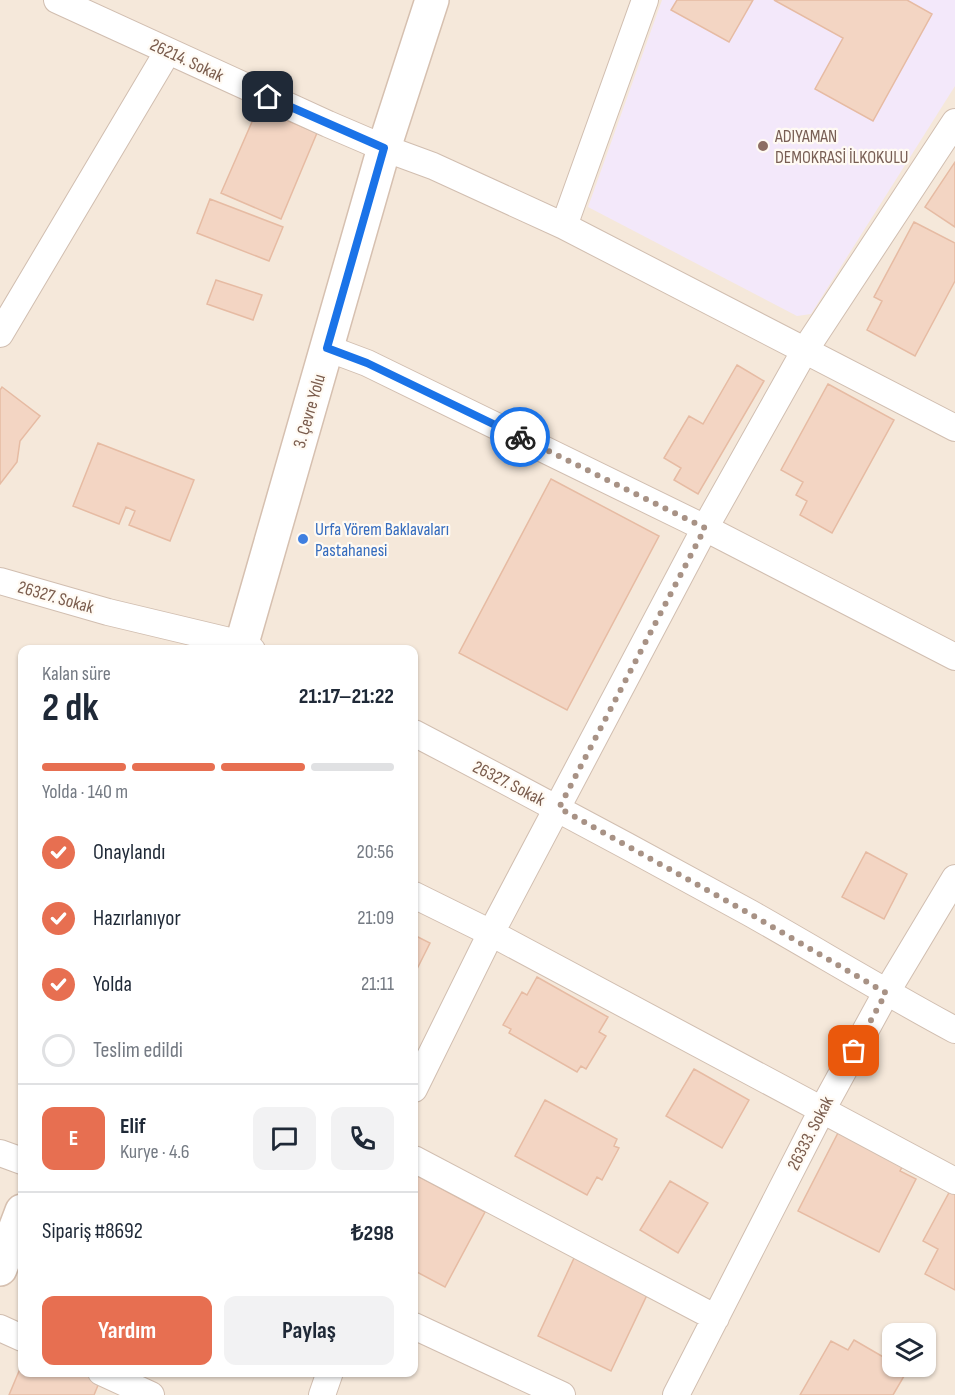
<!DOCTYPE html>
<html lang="tr">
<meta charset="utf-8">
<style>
:root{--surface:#fff;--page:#f2f2f3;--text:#1f2937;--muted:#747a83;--line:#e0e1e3;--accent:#e76f51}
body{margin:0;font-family:"Sofia Sans Condensed",sans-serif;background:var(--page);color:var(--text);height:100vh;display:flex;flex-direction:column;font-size:22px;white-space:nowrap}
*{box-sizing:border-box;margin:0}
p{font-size:20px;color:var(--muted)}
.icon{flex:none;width:33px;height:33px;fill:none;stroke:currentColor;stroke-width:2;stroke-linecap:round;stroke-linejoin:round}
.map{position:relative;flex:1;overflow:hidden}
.panel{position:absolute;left:18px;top:645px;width:400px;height:732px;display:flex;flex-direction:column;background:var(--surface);border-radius:12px;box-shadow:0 2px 4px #0004}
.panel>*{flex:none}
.buttons{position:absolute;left:882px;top:1323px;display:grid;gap:12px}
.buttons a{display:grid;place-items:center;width:54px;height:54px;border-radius:12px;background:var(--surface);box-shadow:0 2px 4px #0004;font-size:30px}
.pin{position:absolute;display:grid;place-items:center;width:51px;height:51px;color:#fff;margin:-26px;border-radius:12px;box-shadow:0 3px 9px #0006}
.courier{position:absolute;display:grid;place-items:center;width:60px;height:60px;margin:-30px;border:4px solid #1a73e8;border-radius:50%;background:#fff;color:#222;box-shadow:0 2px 8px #0007}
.head em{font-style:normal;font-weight:700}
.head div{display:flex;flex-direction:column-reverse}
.head{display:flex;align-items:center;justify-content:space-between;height:102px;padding:0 24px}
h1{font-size:39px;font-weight:700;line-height:45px}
.bar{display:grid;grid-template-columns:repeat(4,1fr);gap:9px 6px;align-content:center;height:72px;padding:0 24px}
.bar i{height:8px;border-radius:4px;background:var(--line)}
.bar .selected{background:var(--accent)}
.bar p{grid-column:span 4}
.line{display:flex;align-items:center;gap:15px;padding:0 24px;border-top:2px solid var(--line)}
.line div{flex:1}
.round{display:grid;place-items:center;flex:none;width:63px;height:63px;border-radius:12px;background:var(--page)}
ol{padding:0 24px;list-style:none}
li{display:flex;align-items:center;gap:18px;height:66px}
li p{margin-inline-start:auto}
li .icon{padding:6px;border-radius:50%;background:var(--accent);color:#fff;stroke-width:4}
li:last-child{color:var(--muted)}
li i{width:33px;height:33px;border:3px solid var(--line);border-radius:50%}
.button{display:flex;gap:12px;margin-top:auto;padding:12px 24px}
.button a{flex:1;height:69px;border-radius:12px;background:var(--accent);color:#fff;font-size:24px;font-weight:700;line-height:69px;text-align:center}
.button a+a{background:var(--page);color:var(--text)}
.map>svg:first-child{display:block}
.residential{fill:#f5e8da;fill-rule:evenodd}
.education{fill:#f3e8fa}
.building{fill:#f3d5c3;stroke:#e6bba3;stroke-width:1.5}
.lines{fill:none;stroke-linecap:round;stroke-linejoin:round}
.street-casing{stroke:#d1beb0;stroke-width:28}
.secondary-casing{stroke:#d6c0b0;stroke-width:36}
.street{stroke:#fff;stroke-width:26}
.secondary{stroke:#fff;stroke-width:33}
.done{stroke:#a89285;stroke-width:6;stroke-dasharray:0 10.8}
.route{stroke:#1a73e8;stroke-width:8}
.education-dot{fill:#8d6e63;stroke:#fffaf3;stroke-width:2}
.shop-dot{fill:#3f7fe0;stroke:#fffaf3;stroke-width:2}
.labels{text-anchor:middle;stroke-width:4.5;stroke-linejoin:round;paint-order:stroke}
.street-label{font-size:18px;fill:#7a5c4d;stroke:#fffaf3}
.education-label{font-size:18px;fill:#785e54;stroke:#fffaf3;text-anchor:start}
.shop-label{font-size:18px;fill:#366cbe;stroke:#fffaf3;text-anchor:start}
</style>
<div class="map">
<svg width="955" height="1395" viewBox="0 0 955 1395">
<rect width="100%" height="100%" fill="#fdf6ec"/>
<path class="residential" d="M0 0H955V1395H0ZM22 650H414V1372H22ZM892 1334H926V1366H892Z"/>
<path class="education" d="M662 0H955V86L811 314 797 316 588 207Z"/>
<path class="building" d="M677 0H753L729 42 671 10Z
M774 0H907L932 14 873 121 815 89 843 38Z
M258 108 317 133 281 219 221 193Z
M955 162V227L925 207Z
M210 199 283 227 269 261 197 233Z
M914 222 955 243V281L915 356 867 330 882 301 874 297Z
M216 280 262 295 253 320 207 304Z
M737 365 764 381 698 494 674 480 681 468 664 458 689 416 703 424Z
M828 384 894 420 832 533 800 515 807 501 796 495 803 482 781 470Z
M2 387 40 416 20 441 17 462 0 484V390Z
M98 443 194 480 170 541 129 525 135 511 126 507 119 524 73 506Z
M551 479 659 536 567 710 459 653Z
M866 852 907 874 884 919 842 897Z
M414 935 430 943 414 975Z
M537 977 608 1017 599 1032 606 1036 586 1069 581 1066 577 1072 509 1033 511 1029 503 1025 522 992 527 995Z
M694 1069 749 1100 722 1148 666 1116Z
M545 1100 617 1139 614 1146 619 1148 602 1180 597 1177 587 1195 515 1156Z
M840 1129 905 1162 900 1171 916 1179 879 1252 798 1211Z
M414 1174 485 1212 445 1287 417 1272 414 1273Z
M670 1181 708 1203 678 1253 640 1230Z
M951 1189 955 1191V1290L925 1274 938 1249 923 1241Z
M575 1256 613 1274 611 1278 647 1295 611 1371 538 1336Z
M854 1340 892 1362V1366H900L907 1371 893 1395H800L831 1341 848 1350Z
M22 1364V1372H88L101 1378 94 1395H9Z"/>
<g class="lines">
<defs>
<path id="street" d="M57 0 328 124 384 148 433 166 564 226 955 428
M564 226 645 0
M0 334 168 51
M327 348 367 363 705 528 955 657
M0 581 108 612 242 644 252 650
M414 733C527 792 639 852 750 913 819 952 886 993 955 1030
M414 895 491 933 955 1181
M414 1089 491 933 705 528 805 350 955 122
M0 1153 22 1161
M414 1159 716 1318
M414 1326 562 1395
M0 1328 22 1338
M101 1372 151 1395
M322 1395 330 1372
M676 1395 822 1110 886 993 955 878"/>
<path id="secondary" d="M240 650 384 148 432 0
M0 1269 22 1211"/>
</defs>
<use href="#street" class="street-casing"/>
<use href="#secondary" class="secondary-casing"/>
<use href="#street" class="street"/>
<use href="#secondary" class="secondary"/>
</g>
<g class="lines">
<path class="done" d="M520 437 705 528 559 808 752 915 886 993 854 1051"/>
<path class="route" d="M268 97 384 148 327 348 367 363 520 437"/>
</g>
<circle class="education-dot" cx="763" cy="146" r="6"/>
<circle class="shop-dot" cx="303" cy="539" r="6"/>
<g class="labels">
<g class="street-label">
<text transform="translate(187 60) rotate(25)" y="6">26214. Sokak</text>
<text transform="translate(309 411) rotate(-74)" y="6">3. Çevre Yolu</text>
<text transform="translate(56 597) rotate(16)" y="6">26327. Sokak</text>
<text transform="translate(509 783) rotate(27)" y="6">26327. Sokak</text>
<text transform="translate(810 1133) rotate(-63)" y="6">26333. Sokak</text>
</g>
<g class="education-label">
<text x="775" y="142">ADIYAMAN<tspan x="775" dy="21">DEMOKRASİ İLKOKULU</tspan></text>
</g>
<g class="shop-label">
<text x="315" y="535">Urfa Yörem Baklavaları<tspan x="315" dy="21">Pastahanesi</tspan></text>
</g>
</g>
</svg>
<div class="buttons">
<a><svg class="icon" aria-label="layers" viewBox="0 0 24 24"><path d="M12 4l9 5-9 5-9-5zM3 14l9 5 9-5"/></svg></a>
</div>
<div class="pin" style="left:854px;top:1051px;background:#ea580c"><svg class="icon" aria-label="bag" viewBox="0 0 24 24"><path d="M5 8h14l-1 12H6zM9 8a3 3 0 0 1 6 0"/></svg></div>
<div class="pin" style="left:268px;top:97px;background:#1f2937"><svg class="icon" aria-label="home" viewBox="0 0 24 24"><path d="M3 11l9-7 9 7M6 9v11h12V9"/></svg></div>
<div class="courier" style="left:520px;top:437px"><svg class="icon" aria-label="bike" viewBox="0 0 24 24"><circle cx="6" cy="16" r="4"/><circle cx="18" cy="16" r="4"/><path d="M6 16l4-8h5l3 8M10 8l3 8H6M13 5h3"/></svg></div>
<section class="panel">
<div class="head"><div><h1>2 dk</h1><p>Kalan süre</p></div><em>21:17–21:22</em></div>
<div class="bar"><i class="selected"></i><i class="selected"></i><i class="selected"></i><i></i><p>Yolda · 140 m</p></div>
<ol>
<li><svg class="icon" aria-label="check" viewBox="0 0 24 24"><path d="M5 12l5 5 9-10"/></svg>Onaylandı<p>20:56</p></li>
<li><svg class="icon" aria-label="check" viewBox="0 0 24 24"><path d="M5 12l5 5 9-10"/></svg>Hazırlanıyor<p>21:09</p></li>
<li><svg class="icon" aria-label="check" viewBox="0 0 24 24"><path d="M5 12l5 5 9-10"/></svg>Yolda<p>21:11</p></li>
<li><i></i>Teslim edildi</li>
</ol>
<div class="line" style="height:108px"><b class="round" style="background:var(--accent);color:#fff">E</b><div><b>Elif</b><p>Kurye · 4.6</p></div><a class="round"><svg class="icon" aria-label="chat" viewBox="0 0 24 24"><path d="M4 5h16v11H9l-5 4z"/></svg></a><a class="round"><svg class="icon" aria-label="phone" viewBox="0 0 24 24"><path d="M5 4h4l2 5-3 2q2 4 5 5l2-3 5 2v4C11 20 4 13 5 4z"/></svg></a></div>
<div class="line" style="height:78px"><div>Sipariş #8692</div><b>₺298</b></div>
<div class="button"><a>Yardım</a><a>Paylaş</a></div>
</section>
</div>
